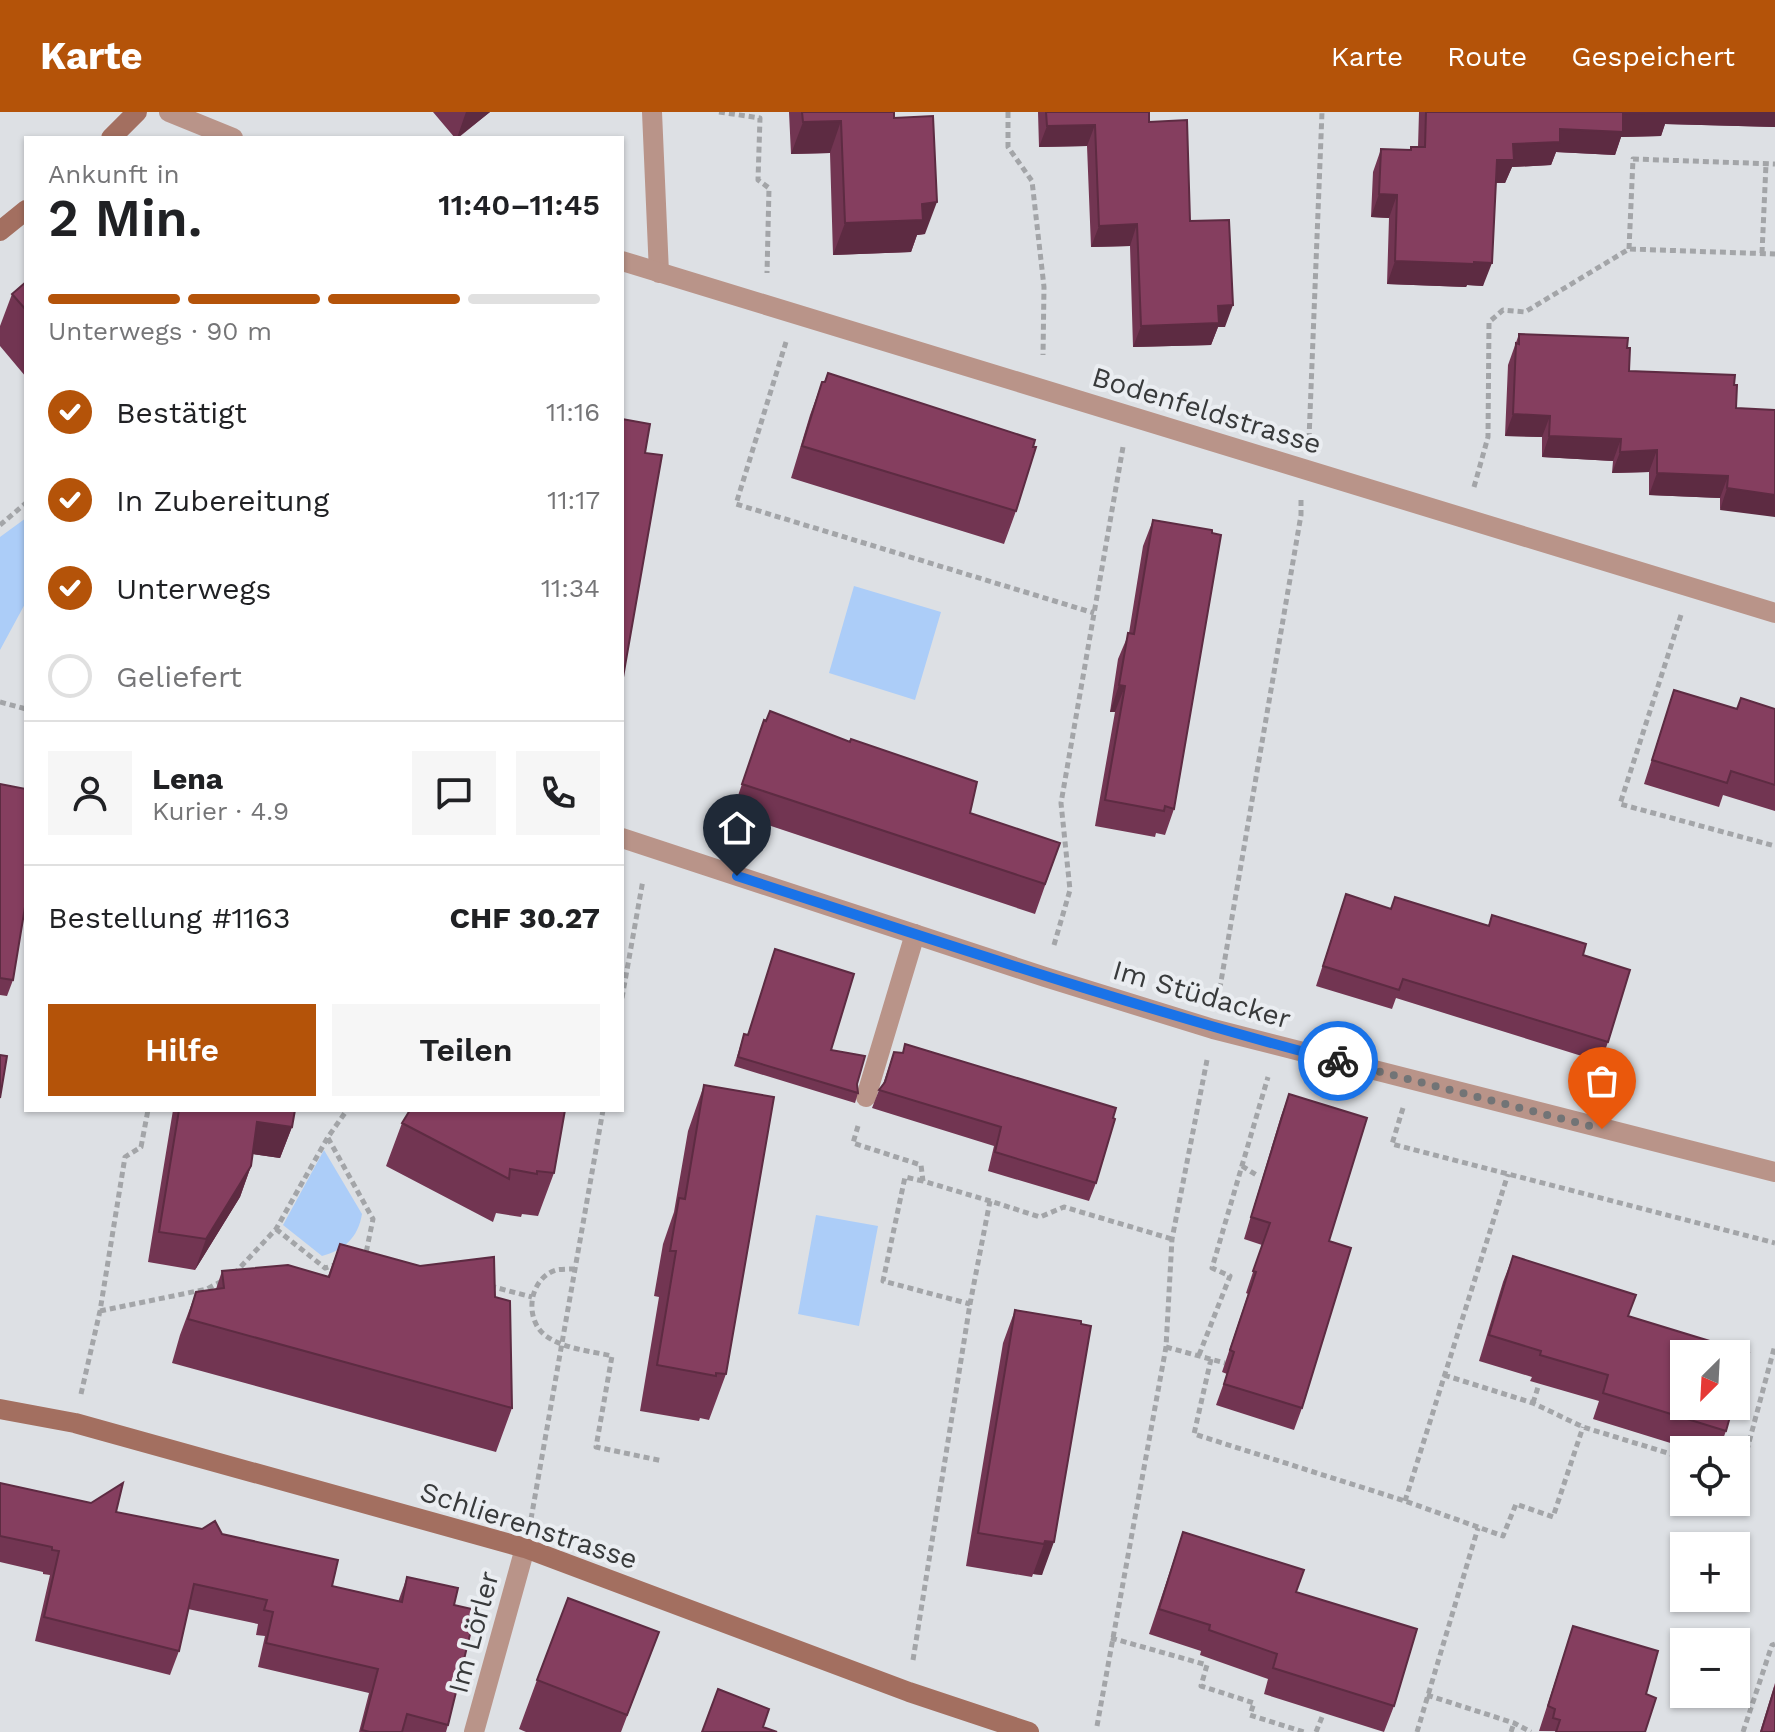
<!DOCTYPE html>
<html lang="de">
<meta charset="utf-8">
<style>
:root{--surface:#fff;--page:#f6f6f6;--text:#202124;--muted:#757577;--line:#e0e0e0;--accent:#b45309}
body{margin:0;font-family:"Work Sans",sans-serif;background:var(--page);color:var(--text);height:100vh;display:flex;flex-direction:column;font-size:30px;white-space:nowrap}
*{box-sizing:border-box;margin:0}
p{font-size:26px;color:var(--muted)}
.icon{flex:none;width:44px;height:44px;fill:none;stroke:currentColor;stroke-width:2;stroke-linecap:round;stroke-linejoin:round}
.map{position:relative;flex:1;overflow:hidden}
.sheet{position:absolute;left:24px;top:24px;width:600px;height:976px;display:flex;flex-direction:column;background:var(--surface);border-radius:0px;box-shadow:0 2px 6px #0004}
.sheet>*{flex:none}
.needle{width:52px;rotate:204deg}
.controls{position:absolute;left:1670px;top:1228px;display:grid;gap:16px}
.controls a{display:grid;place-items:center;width:80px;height:80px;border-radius:0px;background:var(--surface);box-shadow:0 2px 6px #0004;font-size:40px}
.pin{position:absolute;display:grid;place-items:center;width:68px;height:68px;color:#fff;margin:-82px -34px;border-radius:50% 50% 50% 0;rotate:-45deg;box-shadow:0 0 8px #0007}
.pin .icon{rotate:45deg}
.courier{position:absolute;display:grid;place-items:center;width:80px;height:80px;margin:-40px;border:6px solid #1a73e8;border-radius:50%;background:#fff;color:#222;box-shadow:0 2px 10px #0007}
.headline em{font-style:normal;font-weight:600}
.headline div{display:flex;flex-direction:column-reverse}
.headline{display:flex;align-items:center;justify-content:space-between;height:136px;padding:0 24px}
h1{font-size:52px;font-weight:600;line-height:60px}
.bar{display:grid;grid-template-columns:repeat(4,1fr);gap:12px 8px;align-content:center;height:96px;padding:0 24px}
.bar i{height:10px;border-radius:6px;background:var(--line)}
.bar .current{background:var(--accent)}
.bar p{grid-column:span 4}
.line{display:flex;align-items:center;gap:20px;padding:0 24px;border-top:2px solid var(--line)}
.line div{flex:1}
.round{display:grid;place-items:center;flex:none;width:84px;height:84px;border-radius:0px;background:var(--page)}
ol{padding:0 24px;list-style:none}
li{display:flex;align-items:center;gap:24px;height:88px}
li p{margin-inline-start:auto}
li .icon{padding:8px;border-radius:50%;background:var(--accent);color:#fff;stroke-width:4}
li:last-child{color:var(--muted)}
li i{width:44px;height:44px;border:4px solid var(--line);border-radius:50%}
.cta{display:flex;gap:16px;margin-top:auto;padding:16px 24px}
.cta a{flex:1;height:92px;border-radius:0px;background:var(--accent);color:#fff;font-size:32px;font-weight:600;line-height:92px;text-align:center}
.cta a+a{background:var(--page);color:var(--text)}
header{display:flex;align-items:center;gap:48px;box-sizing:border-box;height:112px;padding:0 40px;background:var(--accent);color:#fff}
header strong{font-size:38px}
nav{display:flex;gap:44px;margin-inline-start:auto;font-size:28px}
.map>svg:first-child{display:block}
.green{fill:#accdf8}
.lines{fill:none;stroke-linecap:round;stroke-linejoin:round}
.path{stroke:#a3a5a8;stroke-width:5;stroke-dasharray:6 4;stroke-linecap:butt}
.lane{stroke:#b99489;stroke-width:20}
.street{stroke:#b99489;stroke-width:20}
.secondary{stroke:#a36f60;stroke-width:20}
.wall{fill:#723552}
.shaded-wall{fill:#5d2b42}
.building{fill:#853e5f;stroke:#5d2b42;stroke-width:2}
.done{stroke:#727476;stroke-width:8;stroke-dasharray:0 14.4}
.route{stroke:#1a73e8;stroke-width:10}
.labels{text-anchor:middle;stroke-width:8;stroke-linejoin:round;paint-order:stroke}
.street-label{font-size:28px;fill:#383a3b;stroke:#eaedf1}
</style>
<header>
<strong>Karte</strong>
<nav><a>Karte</a><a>Route</a><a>Gespeichert</a></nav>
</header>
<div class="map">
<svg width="1775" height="1620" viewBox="0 0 1775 1620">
<rect width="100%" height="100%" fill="#dde0e4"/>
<path class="green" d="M26 406V490L0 538V425Z
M854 474 941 500 915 588 829 561Z
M324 1038 362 1102C358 1126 344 1138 322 1144L283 1113Z
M816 1103 878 1114 859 1214 798 1202Z"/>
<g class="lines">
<path class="path" d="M719 0 760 6 758 68 769 76 767 161
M1008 0V35L1032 69 1044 175 1043 243
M1629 137 1633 47 1775 52
M1762 141 1766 52
M786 230 736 392 1094 501
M1309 327 1322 0
M1474 375 1488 325 1489 210 1503 198 1525 200 1629 137 1775 142
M0 413 26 391
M1681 503 1620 692 1775 734
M0 590 26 597
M1054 833 1070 778 1061 691 1123 335
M622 886 643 768
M1218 887 1301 403V388
M1403 996 1392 1032 1775 1131
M858 1014 853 1031 921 1053 923 1069 990 1089
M328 1026 373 1107 366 1141
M1242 1054 1258 1064
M923 1069 905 1065 883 1169 970 1192
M276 1117 325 1156 335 1153
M575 1157C569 1157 562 1157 556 1158 528 1167 524 1208 546 1224 564 1237 591 1239 612 1244L596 1335 663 1349
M234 1162 276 1117 328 1025 347 998
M490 1174 532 1185
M100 1199 207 1177 222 1169
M1166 1235 1225 1251
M1199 1243 1230 1164 1212 1156 1268 965
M1211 1247 1194 1322 1405 1389 1503 1424 1516 1392 1553 1405 1583 1315
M1444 1263 1533 1291 1583 1315 1684 1346
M81 1282 100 1199 125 1045 141 1035 148 998
M1533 1291 1539 1272
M1736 1363 1740 1364 1775 1233
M1405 1389 1508 1062
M531 1407 603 998
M1111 1526 1207 1553 1201 1574 1254 1591 1250 1603 1304 1620
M913 1548 970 1192 990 1089 1040 1105 1064 1095 1172 1127
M1427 1583 1514 1611 1531 1620
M1097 1614 1166 1235 1172 1127 1207 948
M1316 1620 1322 1605
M1417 1620 1478 1416
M1511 1620 1514 1611
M1743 1620 1772 1533 1775 1532"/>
<path class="lane" d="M652 0 659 161
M866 985 915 822"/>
<path class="street" d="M169 0 233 26
M622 149 1775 501
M622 726 1045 865 1213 917 1775 1060
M474 1620 525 1436"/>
<path class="secondary" d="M111 26 137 0
M0 119 26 98
M0 1297 75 1311 525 1436 909 1580 1029 1620"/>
</g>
<path class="wall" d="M433 0H490L458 26H455Z
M789 0H894V6L925 122 917 123 911 140 833 143 830 41 791 42Z
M1038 0H1149V10L1190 109 1225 215H1218L1211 233 1133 235 1130 134 1091 135 1087 34 1039 35Z
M1419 0H1775V15L1665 12 1661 24 1621 25 1615 43 1556 40 1551 53 1512 55 1505 71H1496L1483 174 1467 173 1466 175 1387 172 1389 106 1371 105 1373 60 1381 37 1410 38 1411 35H1418Z
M26 170V265L0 234V214L12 182Z
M1519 222 1627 236 1629 259 1734 273 1736 296 1775 298 1720 398V386L1649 383V360L1612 361 1613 349 1542 345V325L1505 324 1508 253Z
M828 261 1016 399 1004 432 791 366 810 303 822 270H824Z
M1153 408 1174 697 1165 723 1156 721 1155 725 1095 714 1115 600H1110L1118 547 1129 521 1143 434Z
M1674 578 1737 597 1741 586 1775 597V699L1723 683 1719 695 1644 672Z
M764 608 970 701 1060 731 1035 802 732 701Z
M0 672 13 868 7 884 0 883Z
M1346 782 1390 797 1583 843 1608 930 1601 950 1396 886 1392 897 1316 874Z
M744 922 831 938 857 972 858 981 855 991 734 954Z
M894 940 1096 1071 1089 1089 988 1059 994 1034 872 996 879 978 883 972Z
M704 973 726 1262 709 1308 700 1306 699 1309 640 1299 659 1185 654 1184 663 1132 674 1100 688 1019Z
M1289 982 1329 1129 1302 1296 1294 1318 1216 1293 1227 1262 1222 1260 1248 1182 1246 1181 1262 1133 1244 1127 1281 1004Z
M173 998H295L292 1015 280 1046 253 1042 251 1054 240 1085 195 1158 148 1150Z
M402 1011 554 1061 538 1104 522 1102 521 1105 496 1101 493 1110 386 1054Z
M340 1132 495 1185 512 1296 496 1340 172 1251 180 1223 196 1180 216 1177 222 1159 328 1164Z
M1513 1144 1628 1204 1726 1319 1719 1338H1693L1593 1307 1599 1289 1530 1269 1532 1265 1479 1249 1503 1170Z
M1015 1198 1081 1209 1042 1463 1033 1462 1032 1465 966 1454 1003 1231Z
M0 1371 116 1400 222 1422 332 1474 398 1490 407 1465 454 1493 448 1613 446 1620H359L369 1581 258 1555 265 1524 256 1523 258 1512 188 1497 179 1539 170 1563 35 1529 50 1463 43 1462V1460L0 1450Z
M1183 1420 1296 1480 1394 1594 1384 1620 1264 1582 1268 1567 1200 1543 1201 1539 1149 1522Z
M1573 1514 1646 1582 1645 1620 1539 1619Z
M659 1520 621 1620H526L519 1617 537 1568Z
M1775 1571V1620H1760Z"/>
<path class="shaded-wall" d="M466 0H490L457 26Z
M1665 0H1775V15L1665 12 1661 24 1621 25 1615 43 1556 40 1551 53 1512 55 1505 71H1488L1497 48 1513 32 1560 17 1623 2Z
M841 9 830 41 791 42 803 10Z
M1095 13 1087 34 1039 35 1047 14Z
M1379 82 1397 83 1389 106 1371 105Z
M937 90 925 122 917 123 911 140 833 143 845 111 922 92Z
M1137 112 1130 134 1091 135 1099 114Z
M1395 149 1474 150 1492 151 1483 174 1467 173 1466 175 1387 172Z
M1233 193 1225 215H1218L1211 233 1133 235 1141 214 1218 194Z
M1513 302 1550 304 1542 325 1505 324Z
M1549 324 1621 327 1613 349 1542 345Z
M1657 338 1649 360 1612 361 1620 340Z
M1657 361 1728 364 1720 386 1649 383Z
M1727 376 1775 383V405L1720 398Z
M1119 573 1125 574 1115 600H1110Z
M257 1010 292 1015 280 1046 246 1041Z
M251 1054 240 1085 195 1158 206 1127Z
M1045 1429 1054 1430 1042 1463 1033 1462Z"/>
<path class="building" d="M802 0H894V6L933 4 937 90 922 92 923 108 845 111 841 9 803 10Z
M1046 0H1149V10L1187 8 1190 109 1229 108 1233 193 1218 194 1219 211 1141 214 1137 112 1099 114 1095 13 1047 14Z
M1426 0H1669L1623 2V20L1560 17V30L1513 32 1514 48H1497L1492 151 1474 150V152L1395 149 1397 83 1379 82 1381 37 1411 38V35H1425Z
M26 170V198L12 182Z
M1519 222 1628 226 1627 236H1630L1629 259 1735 263 1734 273H1737L1736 296 1775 298V383L1727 376 1728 364 1657 361V338L1620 340 1621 327 1549 324 1550 304 1513 302 1516 231 1519 232Z
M828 261 1035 328 1033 335H1036L1016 399 802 334 822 270H825Z
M622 307 650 312 645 341 662 343 622 571Z
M1153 408 1212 418V421L1221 423 1174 697 1165 694 1164 699 1105 688 1125 574 1119 573 1128 521 1134 522Z
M1674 578 1737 597 1741 586 1775 597V673L1731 659 1727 671 1652 648Z
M770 599 850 630 851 627 977 670 970 701 1060 731 1045 772 742 672 764 608 766 609Z
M0 672 26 677V789L13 868 0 866Z
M1346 782 1391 797 1395 785 1489 814 1492 803 1586 832 1583 843 1630 858 1608 930 1403 867 1399 878 1323 854Z
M775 837 854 862 831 938 865 944 857 972 858 981 738 945 744 922 748 923Z
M905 932 1116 996 1113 1006 1115 1007 1096 1071 995 1040 1001 1015 879 978 885 970 894 940 903 941Z
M0 943 7 944 0 986Z
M704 973 774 985 726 1262 716 1261V1264L657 1253 676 1139H670L679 1086 685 1087Z
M1289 982 1367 1006 1329 1129 1351 1136 1302 1296 1224 1272 1234 1240 1230 1238 1256 1160 1253 1159 1270 1111 1251 1105Z
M179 998H295L292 1015 257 1010 251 1054 206 1127 159 1120Z
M410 998H565L554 1061 537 1059V1062L510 1057 509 1067 402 1011Z
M340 1132 420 1154 494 1145 495 1185 510 1189 512 1296 188 1207 196 1180 224 1176 222 1159 288 1153 329 1165Z
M1513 1144 1636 1183 1628 1204 1749 1241 1736 1285V1242H1684V1294H1733L1726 1319 1603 1281 1608 1263 1540 1243 1541 1239 1489 1223Z
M1015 1198 1081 1209V1212L1091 1214 1054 1430 1045 1429 1044 1432 978 1421Z
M0 1371 91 1391 123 1371 116 1400 202 1417 215 1409 222 1422 338 1448 332 1474 402 1490 407 1465 458 1476 454 1493 476 1498 448 1613 407 1602 402 1620H370L362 1618 378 1557 266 1531 273 1500 264 1498 267 1488 194 1472 179 1539 44 1505 59 1439 52 1438V1435L0 1424Z
M1183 1420 1304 1458 1296 1480 1417 1517 1394 1594 1273 1556 1277 1542 1209 1518 1210 1513 1159 1497Z
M568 1486 659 1520 627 1603 537 1568Z
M1573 1514 1658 1539 1646 1582 1656 1586 1645 1620H1556L1560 1608 1553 1606 1555 1597 1548 1594Z
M1775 1575V1620H1761Z
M718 1577 769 1597 763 1615 777 1620H702Z"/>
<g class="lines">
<path class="done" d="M1338 949 1602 1017"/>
<path class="route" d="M737 764C937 829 1135 896 1338 949"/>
</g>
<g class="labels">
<g class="street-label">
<text transform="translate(1207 298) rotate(17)" y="10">Bodenfeldstrasse</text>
<text transform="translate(1202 882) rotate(16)" y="10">Im Stüdacker</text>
<text transform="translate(529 1413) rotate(18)" y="10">Schlierenstrasse</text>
<text transform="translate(473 1520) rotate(-75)" y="10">Im Lörler</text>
</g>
</g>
</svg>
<div class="controls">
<a><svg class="needle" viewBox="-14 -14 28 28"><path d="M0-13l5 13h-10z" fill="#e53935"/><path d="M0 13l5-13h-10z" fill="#757577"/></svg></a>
<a><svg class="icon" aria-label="locate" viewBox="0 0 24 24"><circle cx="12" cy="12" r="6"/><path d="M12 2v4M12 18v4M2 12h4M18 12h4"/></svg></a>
<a>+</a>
<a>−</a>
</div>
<div class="pin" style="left:1602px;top:1017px;background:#ea580c"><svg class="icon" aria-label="bag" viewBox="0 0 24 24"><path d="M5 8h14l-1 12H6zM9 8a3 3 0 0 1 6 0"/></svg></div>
<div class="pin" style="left:737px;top:764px;background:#1f2937"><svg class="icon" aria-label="home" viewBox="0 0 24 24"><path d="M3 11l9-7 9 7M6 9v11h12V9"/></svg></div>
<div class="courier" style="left:1338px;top:949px"><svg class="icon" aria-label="bike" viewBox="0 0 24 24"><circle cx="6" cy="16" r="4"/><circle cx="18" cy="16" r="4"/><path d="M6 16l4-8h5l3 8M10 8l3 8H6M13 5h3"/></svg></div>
<section class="sheet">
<div class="headline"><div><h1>2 Min.</h1><p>Ankunft in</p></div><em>11:40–11:45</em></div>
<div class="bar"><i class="current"></i><i class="current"></i><i class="current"></i><i></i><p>Unterwegs · 90 m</p></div>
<ol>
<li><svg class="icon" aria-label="check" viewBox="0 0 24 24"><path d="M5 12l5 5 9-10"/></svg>Bestätigt<p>11:16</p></li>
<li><svg class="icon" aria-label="check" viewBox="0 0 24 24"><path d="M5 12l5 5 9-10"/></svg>In Zubereitung<p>11:17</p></li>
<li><svg class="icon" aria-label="check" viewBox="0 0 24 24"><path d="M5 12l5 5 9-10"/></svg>Unterwegs<p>11:34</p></li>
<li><i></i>Geliefert</li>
</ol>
<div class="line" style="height:144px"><a class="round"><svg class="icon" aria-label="person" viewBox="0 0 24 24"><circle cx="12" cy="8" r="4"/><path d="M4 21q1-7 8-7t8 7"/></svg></a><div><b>Lena</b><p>Kurier · 4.9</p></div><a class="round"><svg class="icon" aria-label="chat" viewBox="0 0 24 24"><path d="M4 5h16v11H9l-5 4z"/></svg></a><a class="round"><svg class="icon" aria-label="phone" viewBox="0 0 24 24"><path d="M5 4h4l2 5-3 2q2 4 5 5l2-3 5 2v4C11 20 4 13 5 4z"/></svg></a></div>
<div class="line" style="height:104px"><div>Bestellung #1163</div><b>CHF 30.27</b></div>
<div class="cta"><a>Hilfe</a><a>Teilen</a></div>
</section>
</div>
